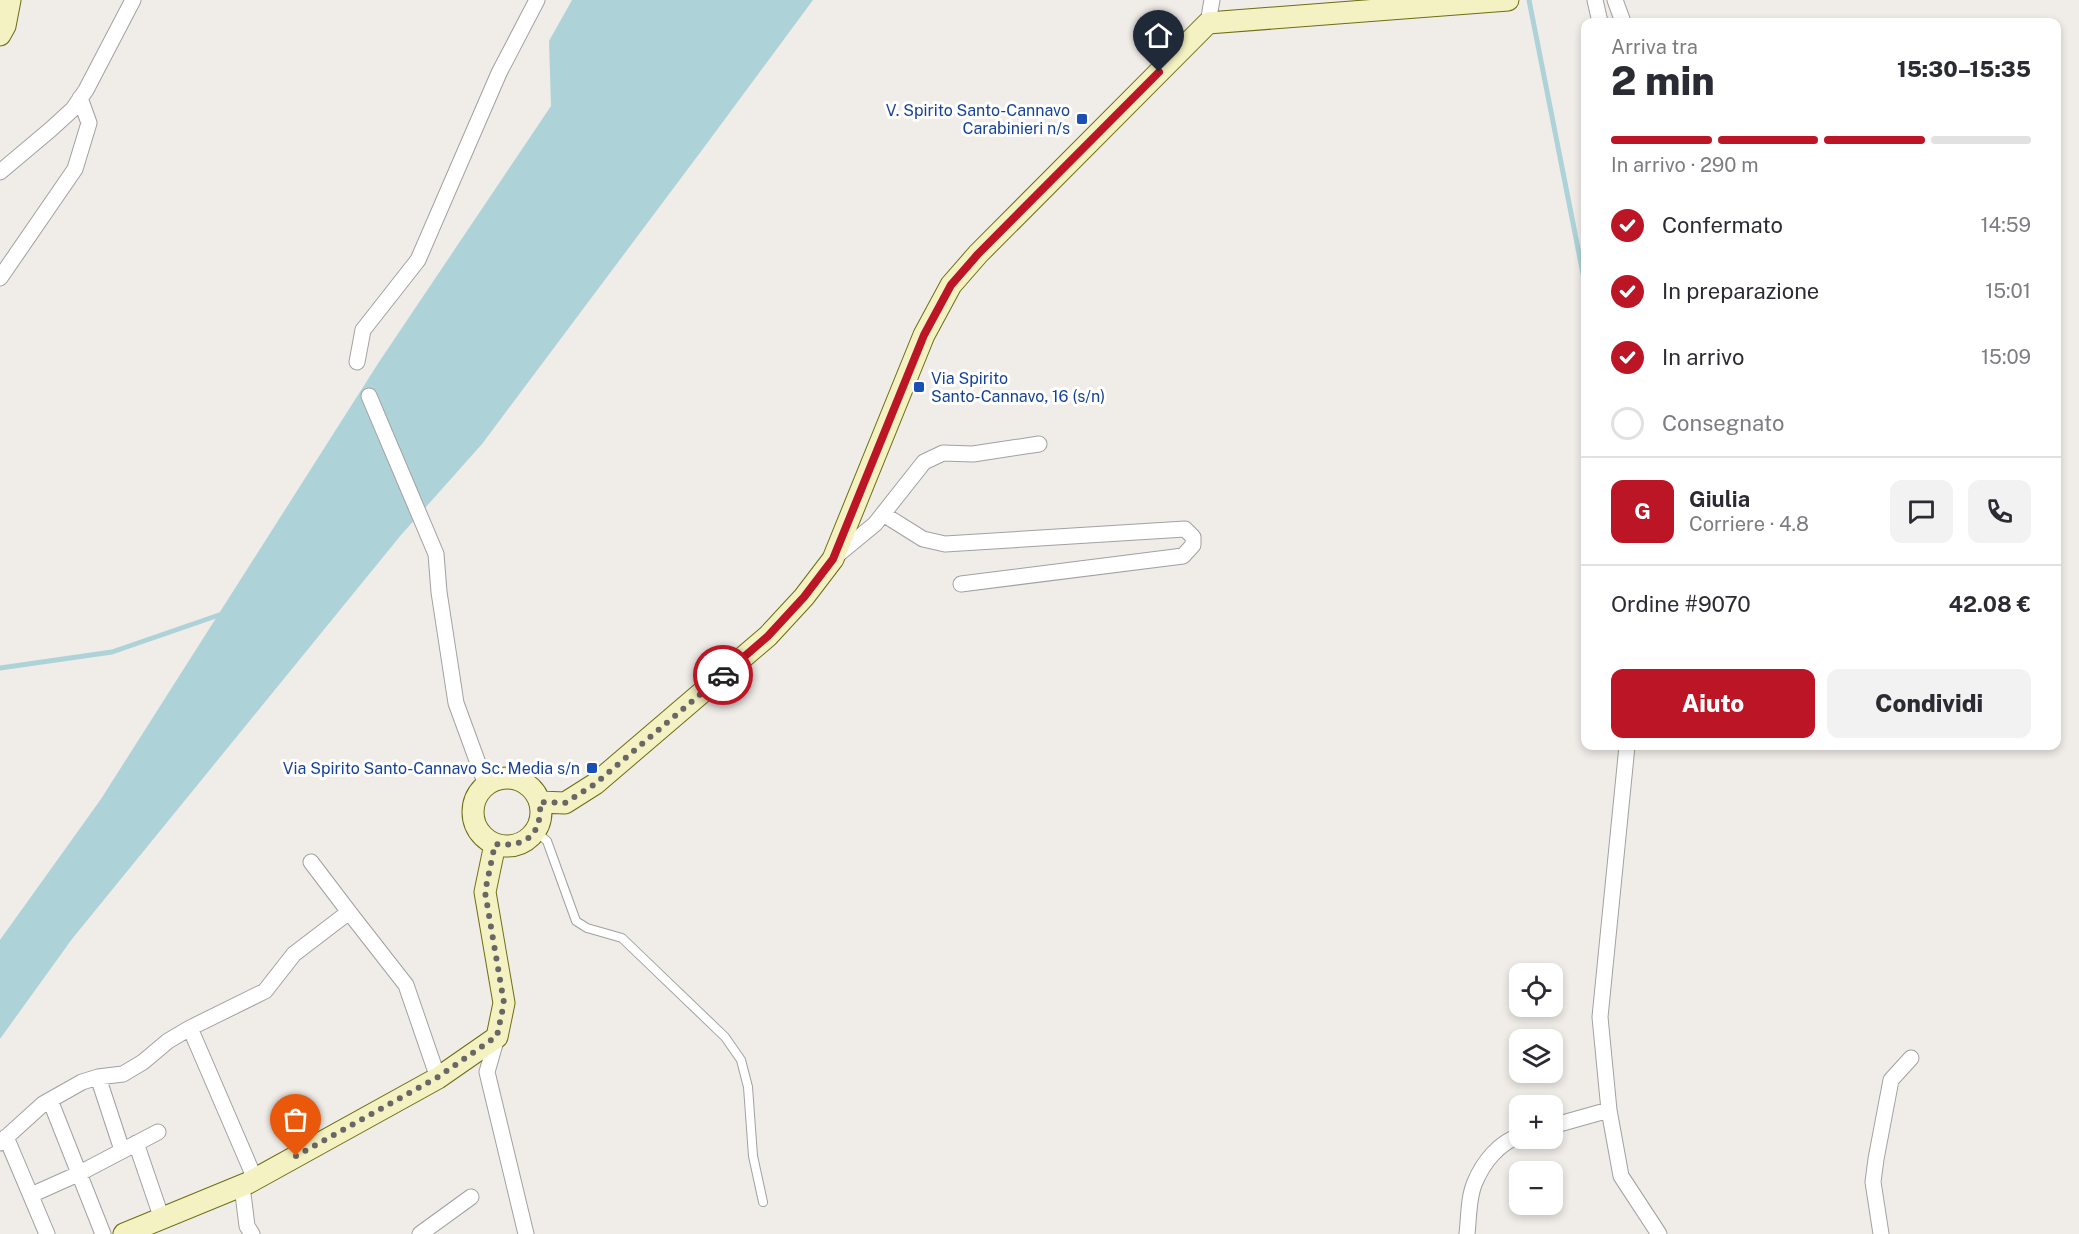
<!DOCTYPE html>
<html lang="it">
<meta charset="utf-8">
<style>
:root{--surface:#fff;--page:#f2f2f3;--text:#2b2b33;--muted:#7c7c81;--line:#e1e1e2;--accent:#bc1525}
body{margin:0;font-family:"Public Sans",sans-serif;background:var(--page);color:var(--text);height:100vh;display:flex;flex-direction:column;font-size:22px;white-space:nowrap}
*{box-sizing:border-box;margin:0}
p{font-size:20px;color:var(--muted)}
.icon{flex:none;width:33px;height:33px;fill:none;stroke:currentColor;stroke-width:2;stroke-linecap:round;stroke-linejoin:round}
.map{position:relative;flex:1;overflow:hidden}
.sheet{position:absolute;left:1581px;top:18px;width:480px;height:732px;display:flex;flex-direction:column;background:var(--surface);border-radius:12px;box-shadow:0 3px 9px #0003}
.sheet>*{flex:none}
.fabs{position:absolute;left:1509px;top:963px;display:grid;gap:12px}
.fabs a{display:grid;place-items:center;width:54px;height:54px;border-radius:12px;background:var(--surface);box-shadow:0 3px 9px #0003;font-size:30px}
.pin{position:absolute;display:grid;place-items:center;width:51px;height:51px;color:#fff;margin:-62px -26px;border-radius:50% 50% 50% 0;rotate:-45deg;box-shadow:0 0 6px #0007}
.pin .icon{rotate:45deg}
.courier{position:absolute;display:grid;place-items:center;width:60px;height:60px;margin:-30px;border:4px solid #bc1525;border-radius:50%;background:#fff;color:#222;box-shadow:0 2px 8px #0007}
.headline em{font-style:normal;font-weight:800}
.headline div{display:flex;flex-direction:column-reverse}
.headline{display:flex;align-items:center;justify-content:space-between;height:102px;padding:0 30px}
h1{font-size:39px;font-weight:800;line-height:45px}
.bar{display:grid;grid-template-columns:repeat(4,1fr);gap:9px 6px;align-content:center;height:72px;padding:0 30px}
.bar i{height:8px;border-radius:4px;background:var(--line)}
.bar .selected{background:var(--accent)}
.bar p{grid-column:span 4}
.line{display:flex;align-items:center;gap:15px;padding:0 30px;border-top:2px solid var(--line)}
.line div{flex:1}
.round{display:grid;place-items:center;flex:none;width:63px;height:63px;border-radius:12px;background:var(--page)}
ol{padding:0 30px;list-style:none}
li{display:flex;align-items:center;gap:18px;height:66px}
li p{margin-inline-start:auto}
li .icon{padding:6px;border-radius:50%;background:var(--accent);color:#fff;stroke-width:4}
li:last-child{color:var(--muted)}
li i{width:33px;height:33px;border:3px solid var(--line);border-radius:50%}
.cta{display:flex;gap:12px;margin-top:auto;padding:12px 30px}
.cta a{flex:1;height:69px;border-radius:12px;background:var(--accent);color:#fff;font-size:24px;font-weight:800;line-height:69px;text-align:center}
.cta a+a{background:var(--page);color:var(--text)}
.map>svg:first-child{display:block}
.water{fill:#add3d9}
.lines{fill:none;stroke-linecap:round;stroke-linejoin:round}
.stream{stroke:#add3d9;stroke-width:5}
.lane-casing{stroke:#a1a1a1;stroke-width:10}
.street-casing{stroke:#a1a1a1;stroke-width:17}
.secondary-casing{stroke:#6d6e11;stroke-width:23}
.lane{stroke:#fff;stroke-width:8}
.street{stroke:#fff;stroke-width:15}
.secondary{stroke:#f4f1c2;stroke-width:21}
.done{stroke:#696766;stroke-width:6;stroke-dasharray:0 10.8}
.route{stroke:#bc1525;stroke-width:8}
.transit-dot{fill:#1a4fb4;stroke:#fff;stroke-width:2}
.labels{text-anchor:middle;stroke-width:6;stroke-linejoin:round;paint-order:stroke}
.transit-label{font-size:16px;fill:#164399;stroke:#fff;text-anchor:end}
</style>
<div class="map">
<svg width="2079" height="1234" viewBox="0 0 2079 1234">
<rect width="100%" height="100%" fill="#f0ece8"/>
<path class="water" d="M572 0H813L708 142 482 444 401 535 72 939 0 1039V940L101 799 379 362 551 106 549 41Z"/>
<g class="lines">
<path class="stream" d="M1529 0 1586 289
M0 668 112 652 222 614"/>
<defs>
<path id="lane" d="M535 831 547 841 576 921 587 928 622 938 725 1037 741 1060 748 1087 753 1156 763 1202"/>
<path id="street" d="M1595 0 1600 22
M1615 0 1623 22
M1208 23 1212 0
M0 172 50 130 73 109 86 90 133 0
M0 278 75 169 89 123 80 98
M357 362 363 330 418 260 499 73 537 0
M369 396 436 554 439 592 456 703 486 785
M883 514 923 539 945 544 1185 529 1193 537V545L1183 556 961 584
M835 557 875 524 924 462 943 453 973 454 1039 444
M1627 746 1600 1017 1609 1110 1621 1176 1659 1234
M349 912 406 985 438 1078
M190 1028 255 1179
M497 1037 487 1072 526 1234
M98 1077 122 1150
M50 1100 103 1234
M1552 1126 1609 1110
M6 1137 47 1234
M0 1143 43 1104 82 1082 98 1077 123 1074 143 1062 168 1041 190 1028 265 991 294 954 349 912 311 862
M136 1143 162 1219
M242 1186 247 1226 252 1234
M31 1195 78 1174 158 1132
M420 1234 471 1197
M1467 1234C1469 1218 1468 1198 1475 1182 1483 1163 1499 1142 1520 1136
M1881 1234 1873 1182 1876 1159 1891 1080 1911 1058"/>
<path id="secondary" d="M0 35 5 26 10 0
M473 812a34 34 0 1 1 68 0a34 34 0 1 1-68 0Z
M540 802 565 803 595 784 768 636 804 597 833 559 924 335 951 285 978 254 1208 23 1508 0
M124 1234 248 1183 438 1078 497 1037 504 1003 485 892 495 844"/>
</defs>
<use href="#lane" class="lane-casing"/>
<use href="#street" class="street-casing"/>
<use href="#secondary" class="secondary-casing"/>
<use href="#lane" class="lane"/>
<use href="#street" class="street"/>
<use href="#secondary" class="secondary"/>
</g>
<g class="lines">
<path class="done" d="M296 1156 438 1077 497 1036 504 1003 485 892 495 844C527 848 542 834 540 802L565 803 595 784 723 675"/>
<path class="route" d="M723 675 768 636 804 597 833 559 924 335 951 285 978 254 1159 72"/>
</g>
<g class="transit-dot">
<rect x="1076" y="113" width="12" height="12" rx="3"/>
<rect x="913" y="381" width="12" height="12" rx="3"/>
<rect x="586" y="762" width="12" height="12" rx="3"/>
</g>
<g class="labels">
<g class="transit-label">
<text x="1070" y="116">V. Spirito Santo-Cannavo<tspan x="1070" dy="18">Carabinieri n/s</tspan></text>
<text x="931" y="384" text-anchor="start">Via Spirito<tspan x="931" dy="18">Santo-Cannavo, 16 (s/n)</tspan></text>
<text x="580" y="774">Via Spirito Santo-Cannavo Sc. Media s/n</text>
</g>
</g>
</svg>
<div class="fabs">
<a><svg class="icon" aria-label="locate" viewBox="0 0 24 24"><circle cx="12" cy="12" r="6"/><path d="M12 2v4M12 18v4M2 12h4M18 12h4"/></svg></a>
<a><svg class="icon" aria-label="layers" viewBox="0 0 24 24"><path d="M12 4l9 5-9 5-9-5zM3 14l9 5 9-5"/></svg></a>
<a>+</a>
<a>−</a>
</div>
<div class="pin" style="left:296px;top:1156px;background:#ea580c"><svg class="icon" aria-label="bag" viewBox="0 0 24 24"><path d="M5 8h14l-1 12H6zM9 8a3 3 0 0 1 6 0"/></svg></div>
<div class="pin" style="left:1159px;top:72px;background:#1f2937"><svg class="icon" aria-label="home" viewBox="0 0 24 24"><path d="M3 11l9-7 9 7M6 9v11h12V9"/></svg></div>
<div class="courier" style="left:723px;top:675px"><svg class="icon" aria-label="car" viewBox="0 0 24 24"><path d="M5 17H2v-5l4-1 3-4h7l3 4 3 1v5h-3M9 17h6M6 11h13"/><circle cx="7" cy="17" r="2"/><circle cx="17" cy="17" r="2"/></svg></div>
<section class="sheet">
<div class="headline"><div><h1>2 min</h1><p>Arriva tra</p></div><em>15:30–15:35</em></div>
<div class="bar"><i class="selected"></i><i class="selected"></i><i class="selected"></i><i></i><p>In arrivo · 290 m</p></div>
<ol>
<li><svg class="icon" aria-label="check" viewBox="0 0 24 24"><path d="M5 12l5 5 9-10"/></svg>Confermato<p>14:59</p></li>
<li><svg class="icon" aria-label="check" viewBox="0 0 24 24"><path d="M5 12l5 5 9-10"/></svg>In preparazione<p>15:01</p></li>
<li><svg class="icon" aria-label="check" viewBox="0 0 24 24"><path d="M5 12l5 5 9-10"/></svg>In arrivo<p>15:09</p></li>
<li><i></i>Consegnato</li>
</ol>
<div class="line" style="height:108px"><b class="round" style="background:var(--accent);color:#fff">G</b><div><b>Giulia</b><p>Corriere · 4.8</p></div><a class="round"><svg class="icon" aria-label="chat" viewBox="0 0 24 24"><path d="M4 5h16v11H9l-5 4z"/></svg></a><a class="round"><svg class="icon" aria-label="phone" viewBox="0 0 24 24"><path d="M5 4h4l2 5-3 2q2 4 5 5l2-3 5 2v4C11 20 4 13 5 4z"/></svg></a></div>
<div class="line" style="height:78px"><div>Ordine #9070</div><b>42.08 €</b></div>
<div class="cta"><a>Aiuto</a><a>Condividi</a></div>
</section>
</div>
